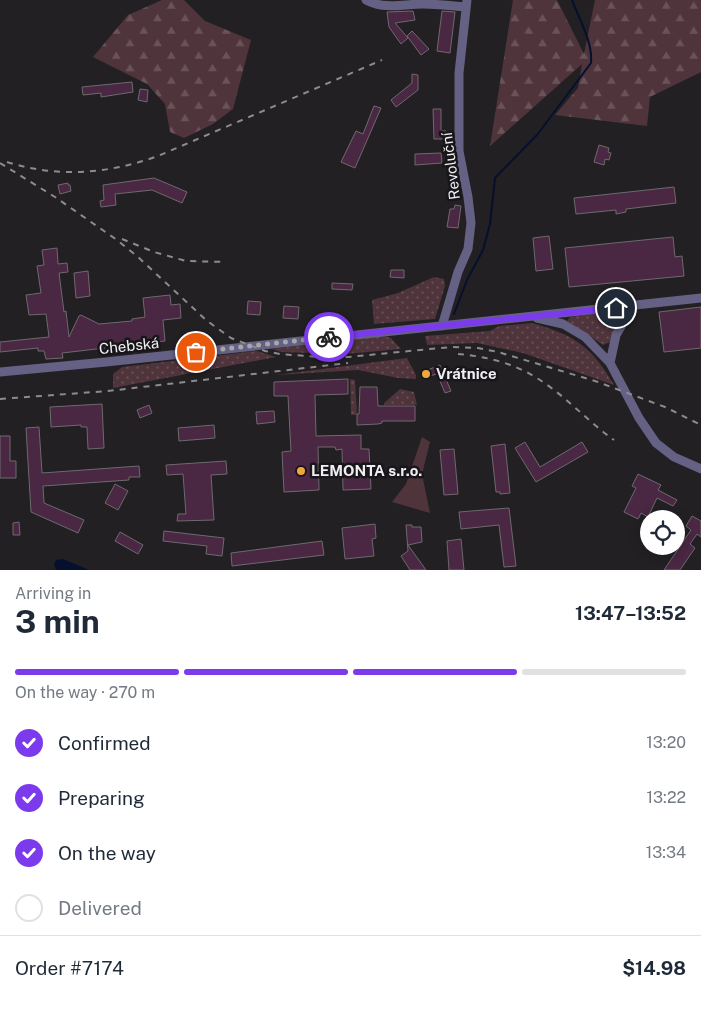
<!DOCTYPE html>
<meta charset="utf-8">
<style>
:root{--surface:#fff;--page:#f6f6f7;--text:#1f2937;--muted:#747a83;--line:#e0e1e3;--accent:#7c3aed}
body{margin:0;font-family:"Public Sans",sans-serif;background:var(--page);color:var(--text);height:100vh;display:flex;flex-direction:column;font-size:19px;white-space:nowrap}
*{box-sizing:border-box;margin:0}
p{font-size:16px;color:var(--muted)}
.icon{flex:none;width:28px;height:28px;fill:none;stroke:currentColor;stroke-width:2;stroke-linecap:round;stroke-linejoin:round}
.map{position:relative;height:570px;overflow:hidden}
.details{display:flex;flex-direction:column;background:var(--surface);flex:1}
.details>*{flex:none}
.buttons{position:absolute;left:640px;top:510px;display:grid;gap:10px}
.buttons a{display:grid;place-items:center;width:45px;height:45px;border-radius:50%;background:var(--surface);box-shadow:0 2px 12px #0003;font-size:25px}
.pin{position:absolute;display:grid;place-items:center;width:42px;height:42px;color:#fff;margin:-21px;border:2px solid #fff;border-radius:50%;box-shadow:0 1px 5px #0007}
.courier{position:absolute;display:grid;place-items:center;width:50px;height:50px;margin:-25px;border:4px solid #7c3aed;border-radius:50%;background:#fff;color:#222;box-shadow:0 1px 6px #0007}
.headline em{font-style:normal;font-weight:700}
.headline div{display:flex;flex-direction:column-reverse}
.headline{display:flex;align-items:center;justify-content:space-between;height:85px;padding:0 15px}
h1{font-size:32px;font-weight:700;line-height:38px}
.bar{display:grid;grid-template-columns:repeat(4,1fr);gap:8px 5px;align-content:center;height:60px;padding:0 15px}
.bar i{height:6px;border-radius:4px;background:var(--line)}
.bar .active{background:var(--accent)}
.bar p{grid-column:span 4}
.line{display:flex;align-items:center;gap:12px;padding:0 15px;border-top:1px solid var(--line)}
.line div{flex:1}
ol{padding:0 15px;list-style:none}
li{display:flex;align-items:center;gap:15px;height:55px}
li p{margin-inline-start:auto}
li .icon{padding:5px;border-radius:50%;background:var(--accent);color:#fff;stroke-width:4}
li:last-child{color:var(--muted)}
li i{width:28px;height:28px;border:2px solid var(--line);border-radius:50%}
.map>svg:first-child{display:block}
.grass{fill:url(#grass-dots)}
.forest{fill:url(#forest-firs)}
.park{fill:#4f343c}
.water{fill:#05102f}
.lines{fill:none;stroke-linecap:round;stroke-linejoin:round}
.stream{stroke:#05102f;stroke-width:2}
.building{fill:#4a2742;stroke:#6e6a6d}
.minor{stroke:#646184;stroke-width:9}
.rail{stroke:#8d8b8e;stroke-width:2;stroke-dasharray:6 6;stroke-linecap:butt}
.done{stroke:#a7a6a8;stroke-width:5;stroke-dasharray:0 9}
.route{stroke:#7c3aed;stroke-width:6}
.poi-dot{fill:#f0a63e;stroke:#18161a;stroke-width:2}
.labels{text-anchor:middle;stroke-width:5;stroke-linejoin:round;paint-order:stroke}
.street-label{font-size:15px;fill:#efeef0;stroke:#18161a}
.poi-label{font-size:15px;font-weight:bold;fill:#efeef0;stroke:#18161a;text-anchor:start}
</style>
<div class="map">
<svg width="701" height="570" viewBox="0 0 701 570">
<defs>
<pattern id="grass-dots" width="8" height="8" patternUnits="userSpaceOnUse" patternTransform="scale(1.25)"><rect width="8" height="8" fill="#4f343c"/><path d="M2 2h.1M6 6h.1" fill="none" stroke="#695258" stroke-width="1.8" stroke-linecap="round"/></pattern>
<pattern id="forest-firs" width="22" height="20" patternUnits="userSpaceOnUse" patternTransform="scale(1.25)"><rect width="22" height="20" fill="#4f343c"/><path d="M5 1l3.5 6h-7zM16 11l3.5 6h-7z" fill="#695258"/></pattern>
</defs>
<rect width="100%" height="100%" fill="#222023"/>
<path class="grass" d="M434 277 444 279 445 286 435 319 374 324 372 300 398 293Z
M618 310 621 315 610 342 603 345 567 321 570 317Z
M532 323C575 335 592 347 614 385L523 353 477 343 427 345 425 336 490 331 499 326Z
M384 336 391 338 401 349 345 354 281 352 272 349Z
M257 351 276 357 113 388V374L122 367Z
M407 358 416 375V379L398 378 358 370 276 375Z
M350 379 355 380 357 415H351Z
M400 389 414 392 417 405H384V403Z"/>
<path class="forest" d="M162 0H184L205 21 251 40 233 109 213 124 184 138 170 132 165 104 147 84 93 57 128 15Z
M513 0H557L584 54 595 0H701V72L650 97 647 126 555 115 578 88 582 64 490 146Z"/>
<path class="park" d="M422 437 430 442 422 474 430 513 392 502 406 484Z"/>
<path class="water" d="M63 559 89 570H56L54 564 56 560Z"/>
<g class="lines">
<path class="stream" d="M454 314 467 280 483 250 490 224 495 178 537 135 591 63C593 42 579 19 572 0"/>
</g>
<path class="building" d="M413 11 415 20 395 23 408 38 401 44 389 27 387 12Z
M442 11 455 12 450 53 437 51Z
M412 31 429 49 421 55 407 36Z
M412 74 418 75V90L396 107 391 100 412 83Z
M132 82 133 92 101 97V93L83 95 82 87Z
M140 89 148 90 147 102 138 100Z
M374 106 381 108 355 168 341 162 356 131 363 134Z
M433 109H441V131H446V139H434Z
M599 145 609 148 608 152 611 153 609 160 605 159 604 165 594 162Z
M441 153 442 163 415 165V154Z
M154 178 187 192 182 203 152 190 115 194 116 205 101 207 100 201 104 200 103 185Z
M68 183V185H70L71 191 60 194 58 185Z
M674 187 676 203 626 209V212L616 214V210L576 214 574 198Z
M455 205 461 206 458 228 447 227 450 209H454Z
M549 236 553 269 536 271 533 238Z
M673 237 675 257 682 256 684 276 569 287 565 248Z
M57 248 58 264 67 263 68 272 59 273 64 312 66 311 69 337 79 316 81 315 99 324 132 321V319L145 317 143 298 170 295 171 305 180 304 181 318 163 320 165 341 62 353 63 358 46 359 44 351H38V348L0 352V342L49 337 46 314 29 315 26 295 41 293 37 266 44 265 42 250Z
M391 270H404V278L390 277Z
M88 271 90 296 76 298 74 273Z
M332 283 353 284 352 290 332 289Z
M248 301 261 302 260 315 247 314Z
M284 306 299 307 298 319 283 318Z
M701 307V348L664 352 659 312Z
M440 365 451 391 445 393 437 374 425 377 423 372Z
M348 379V394L315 395 316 436 361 435V449H369L371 489 343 490 342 449 336 450 335 447H318L319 490 284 492 282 452 291 451 288 396H274V382Z
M360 387H377L378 406H415V421H382V423L378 424 357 425V414H359Z
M102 404 104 448 88 449 87 427H81V425L51 427 50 407Z
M149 405 152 413 140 418 137 410Z
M274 411 275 422 257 424 256 412Z
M214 425 215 438 179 441 178 428Z
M39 427 42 473 139 466 140 477H129V480L43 486 44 503 84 520 78 533 31 512 26 428Z
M0 436H10V461H16V478H0Z
M525 442 540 467 582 442 588 452 536 482 515 448Z
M505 444 510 493 500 494V492H496L491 446Z
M454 449 458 494 444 495 440 450Z
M226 461 227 474 211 475 214 520 177 521 178 514H186L183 474 167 475 166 465Z
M638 474 661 485 658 490 677 500 673 506 657 498 648 517 641 513 638 519 624 512 636 488 632 486Z
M115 484 128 491 118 510 105 503Z
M509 508 516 566 504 567 499 525 461 529 459 512Z
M692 516 701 521V537L697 534 690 544 695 548 680 570H664L691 530 686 526Z
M19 522 20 535H13V523Z
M375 524 376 538 372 539 374 556 345 559 342 528Z
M406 525H412V527H421L422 542 408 545 426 570H410L401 556 408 551Z
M164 531 224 538 222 556 206 554 207 546 163 541Z
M120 532 143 545 138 554 115 541Z
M461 539 464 570H449L447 541Z
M322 541 324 555 232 566 231 553Z"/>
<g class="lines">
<path class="minor" d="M366 0C385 10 403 4 423 4 437 4 452 6 466 7
M537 318 563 324 585 337 610 363 639 418 656 443 674 457 701 469
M442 326 458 272 468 249 471 223 468 197 459 151V73L467 0
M610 363 616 335 633 306
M0 372 106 362 701 298"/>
<path class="rail" d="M7 162C58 178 108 174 158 156L382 60
M0 163 55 197 117 240 138 257 206 320 231 338 265 351 280 354 319 357H348L451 347 478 348 498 352 595 381 665 407 701 425
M122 239 154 252 186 261 226 262
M458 354C484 356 513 363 535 377 564 394 587 421 614 440
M0 399 108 391 348 363"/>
</g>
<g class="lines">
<path class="done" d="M196 352 329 337"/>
<path class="route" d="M329 337 616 308"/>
</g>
<g class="poi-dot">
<circle cx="426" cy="374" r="5"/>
<circle cx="301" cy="471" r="5"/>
</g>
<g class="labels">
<g class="street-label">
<text transform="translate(451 166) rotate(-97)" y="5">Revoluční</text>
<text transform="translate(129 346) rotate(-6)" y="5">Chebská</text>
</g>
<g class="poi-label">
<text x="436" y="379">Vrátnice</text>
<text x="311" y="476">LEMONTA s.r.o.</text>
</g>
</g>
</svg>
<div class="buttons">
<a><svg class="icon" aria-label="locate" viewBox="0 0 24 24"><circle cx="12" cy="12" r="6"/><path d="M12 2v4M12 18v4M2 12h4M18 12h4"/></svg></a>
</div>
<div class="pin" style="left:196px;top:352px;background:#ea580c"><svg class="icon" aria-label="bag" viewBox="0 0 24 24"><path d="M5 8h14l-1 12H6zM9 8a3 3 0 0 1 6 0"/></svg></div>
<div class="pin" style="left:616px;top:308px;background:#1f2937"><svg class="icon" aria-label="home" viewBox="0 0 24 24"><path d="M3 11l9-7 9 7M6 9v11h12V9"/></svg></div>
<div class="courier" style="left:329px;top:337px"><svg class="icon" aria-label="bike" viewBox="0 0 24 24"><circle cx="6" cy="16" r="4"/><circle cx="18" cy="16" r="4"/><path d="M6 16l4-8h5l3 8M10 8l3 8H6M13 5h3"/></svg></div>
</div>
<section class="details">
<div class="headline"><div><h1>3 min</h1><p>Arriving in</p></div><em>13:47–13:52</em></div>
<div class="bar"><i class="active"></i><i class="active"></i><i class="active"></i><i></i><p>On the way · 270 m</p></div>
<ol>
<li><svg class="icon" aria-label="check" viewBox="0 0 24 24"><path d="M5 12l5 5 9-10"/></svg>Confirmed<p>13:20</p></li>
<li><svg class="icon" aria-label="check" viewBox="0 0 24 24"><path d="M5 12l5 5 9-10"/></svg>Preparing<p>13:22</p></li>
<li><svg class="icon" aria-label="check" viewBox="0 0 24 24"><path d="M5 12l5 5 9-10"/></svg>On the way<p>13:34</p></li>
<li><i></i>Delivered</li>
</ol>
<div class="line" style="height:65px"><div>Order #7174</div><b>$14.98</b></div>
</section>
